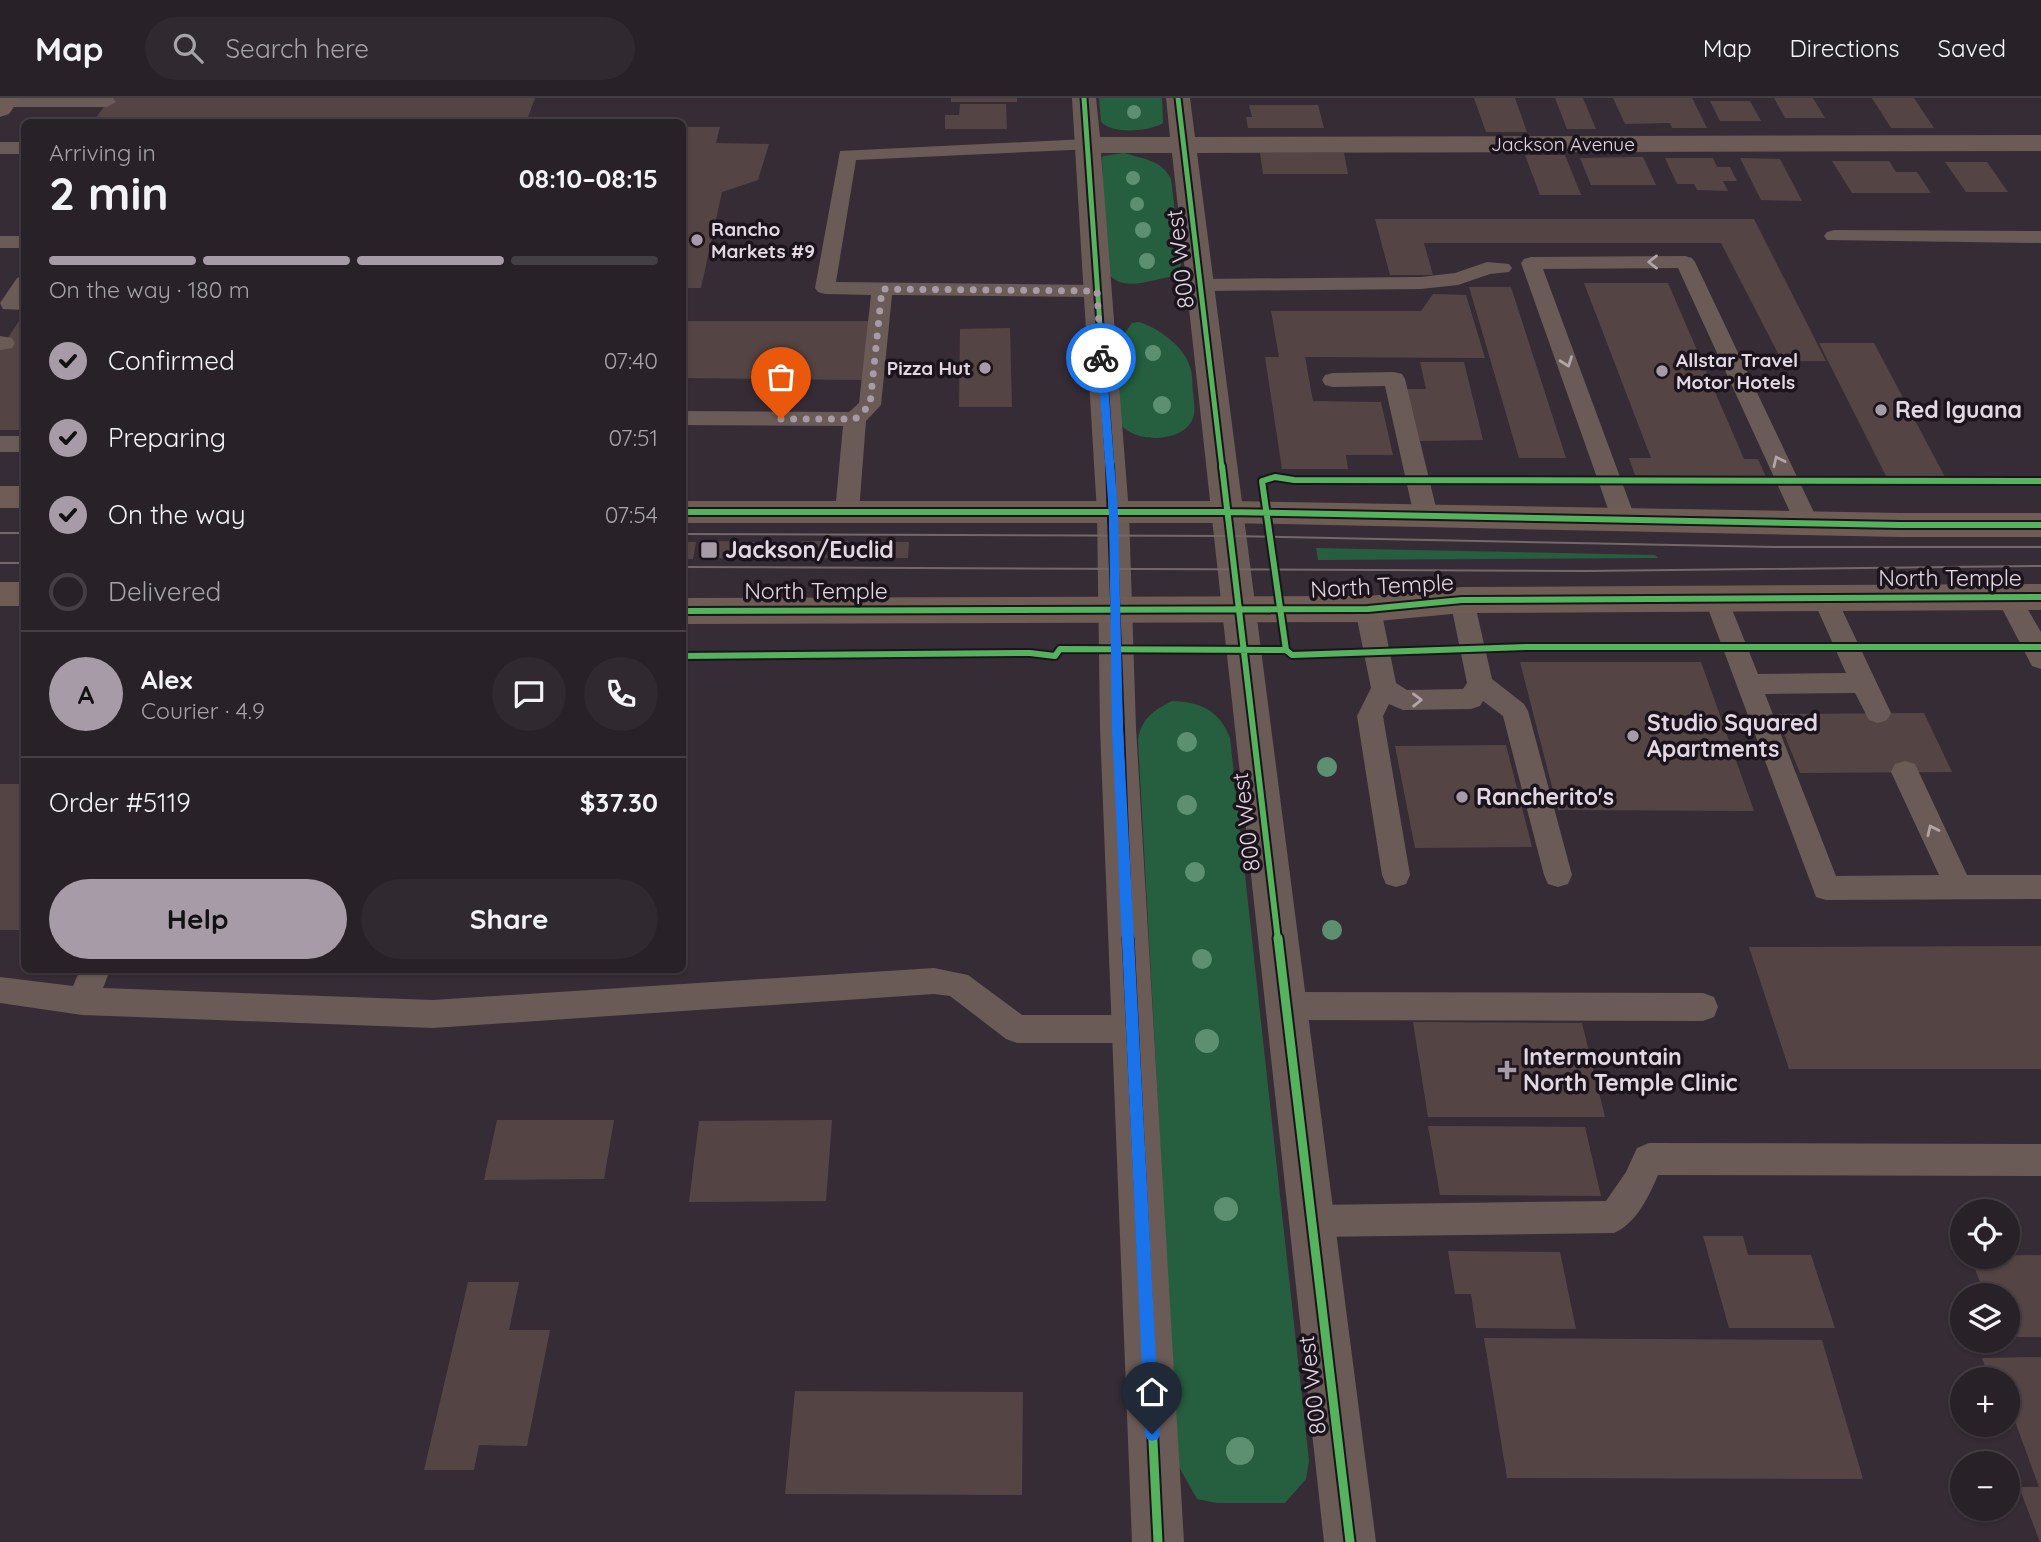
<!DOCTYPE html>
<meta charset="utf-8">
<style>
:root{--surface:#282128;--page:#302930;--text:#f1f3f6;--muted:#a5a3a8;--line:#443e45;--accent:#a69ba6}
body{margin:0;font-family:Quicksand,sans-serif;background:var(--page);color:var(--text);height:100vh;display:flex;flex-direction:column;font-size:26px;white-space:nowrap}
*{box-sizing:border-box;margin:0}
p{font-size:23px;color:var(--muted)}
.icon{flex:none;width:38px;height:38px;fill:none;stroke:currentColor;stroke-width:2;stroke-linecap:round;stroke-linejoin:round}
.map{position:relative;flex:1;overflow:hidden}
.panel{position:absolute;left:21px;top:21px;width:665px;height:854px;display:flex;flex-direction:column;background:var(--surface);border-radius:10px;box-shadow:0 2px 5px #0004,0 0 0 2px var(--line)}
.panel>*{flex:none}
.controls{position:absolute;left:1950px;top:1101px;display:grid;gap:14px}
.controls a{display:grid;place-items:center;width:70px;height:70px;border-radius:50%;background:var(--surface);box-shadow:0 2px 5px #0004,0 0 0 2px var(--line);font-size:35px}
.pin{position:absolute;display:grid;place-items:center;width:60px;height:60px;color:#fff;margin:-72px -30px;border-radius:50% 50% 50% 0;rotate:-45deg;box-shadow:0 0 7px #0007}
.pin .icon{rotate:45deg}
.courier{position:absolute;display:grid;place-items:center;width:70px;height:70px;margin:-35px;border:5px solid #1a73e8;border-radius:50%;background:#fff;color:#222;box-shadow:0 2px 9px #0007}
.head em{font-style:normal;font-weight:700}
.head div{display:flex;flex-direction:column-reverse}
.head{display:flex;align-items:center;justify-content:space-between;height:119px;padding:0 28px}
h1{font-size:46px;font-weight:700;line-height:52px}
.bar{display:grid;grid-template-columns:repeat(4,1fr);gap:10px 7px;align-content:center;height:84px;padding:0 28px}
.bar i{height:9px;border-radius:5px;background:var(--line)}
.bar .active{background:var(--accent)}
.bar p{grid-column:span 4}
.line{display:flex;align-items:center;gap:18px;padding:0 28px;border-top:2px solid var(--line)}
.line div{flex:1}
.round{display:grid;place-items:center;flex:none;width:74px;height:74px;border-radius:37px;background:var(--page)}
ol{padding:0 28px;list-style:none}
li{display:flex;align-items:center;gap:21px;height:77px}
li p{margin-inline-start:auto}
li .icon{padding:7px;border-radius:50%;background:var(--accent);color:#111;stroke-width:4}
li:last-child{color:var(--muted)}
li i{width:38px;height:38px;border:4px solid var(--line);border-radius:50%}
.primary-button{display:flex;gap:14px;margin-top:auto;padding:14px 28px}
.primary-button a{flex:1;height:80px;border-radius:42px;background:var(--accent);color:#111;font-size:28px;font-weight:700;line-height:80px;text-align:center}
.primary-button a+a{background:var(--page);color:var(--text)}
header{display:flex;align-items:center;gap:42px;box-sizing:border-box;height:98px;padding:0 35px;background:var(--surface);border-bottom:2px solid var(--line)}
header strong{font-size:33px}
nav{display:flex;gap:38px;margin-inline-start:auto;font-size:24px}
.search{width:490px;height:63px;background:var(--page);display:flex;align-items:center;gap:18px;box-sizing:border-box;padding:0 24px;border-radius:38px;color:var(--muted);font-size:26px}
.map>svg:first-child{display:block}
.green{fill:#265f3f}
.building{fill:#544}
.lines{fill:none;stroke-linecap:round;stroke-linejoin:round}
.service{fill:#6a5b56;fill-rule:evenodd}
.minor{fill:#6a5b56;fill-rule:evenodd}
.secondary{fill:#6f5c55;fill-rule:evenodd}
.tram{stroke:#746867;stroke-width:2}
.cycleway-far2-casing{stroke:#1c141c;stroke-width:9}
.cycleway-far1-casing{stroke:#1c141c;stroke-width:10}
.cycleway-casing{stroke:#1c141c;stroke-width:13}
.cycleway-far2{stroke:#56b35d;stroke-width:5}
.cycleway-far1{stroke:#56b35d;stroke-width:6}
.cycleway{stroke:#56b35d;stroke-width:9}
.tree{fill:#5c9071}
.oneway{stroke:#b2a5aa}
.route{fill:#1a73e8}
.done{stroke:#a69ba6;stroke-width:7;stroke-dasharray:0 12.6}
.poi-dot{fill:#a69ba6;stroke:#1c141c;stroke-width:2.5}
.labels{text-anchor:middle;stroke-width:7;stroke-linejoin:round;paint-order:stroke}
.far-street-label{font-size:19px;fill:#e2d7e2;stroke:#1c141c}
.far-poi-label{font-size:19px;font-weight:bold;fill:#e2d7e2;stroke:#1c141c;text-anchor:start}
.street-label{font-size:23px;fill:#e2d7e2;stroke:#1c141c}
.poi-label{font-size:23px;font-weight:bold;fill:#e2d7e2;stroke:#1c141c;text-anchor:start}
</style>
<header>
<strong>Map</strong>
<div class="search"><svg class="icon" aria-label="search" viewBox="0 0 24 24"><circle cx="10" cy="10" r="6"/><path d="M15 15l6 6"/></svg>Search here</div>
<nav><a>Map</a><a>Directions</a><a>Saved</a></nav>
</header>
<div class="map">
<svg width="2041" height="1444" viewBox="0 0 2041 1444">
<rect width="100%" height="100%" fill="#362c36"/>
<path class="green" d="M1099 0H1162L1163 25C1149 34 1112 36 1101 24Z
M1124 55C1143 61 1162 62 1171 81L1181 167 1175 178C1155 180 1120 197 1107 173L1102 62 1103 58Z
M1139 224C1158 230 1184 248 1190 269 1193 277 1192 287 1193 295 1194 306 1197 318 1189 327 1175 345 1129 345 1118 322 1115 316 1116 307 1116 301 1114 269 1111 251 1132 225Z
M1316 450 1655 457 1658 460 1318 462Z
M1172 603C1201 604 1220 613 1230 640L1309 1363 1306 1381 1285 1405H1217L1197 1401 1178 1367 1138 642C1141 621 1154 612 1172 603Z"/>
<path class="building" d="M110 0H535L527 22 135 21 94 23Z
M951 0H1017V4H951Z
M1474 0H1515L1527 34H1486Z
M1555 0H1583L1596 31H1567Z
M1613 0H1692L1707 30H1672L1670 25 1625 26Z
M1774 0H1813L1825 20H1785Z
M1872 0H1914L1934 30H1891Z
M1710 3H1750L1761 23H1720Z
M960 6H1006L1007 31H945V17H959Z
M1249 7H1318L1324 30H1248L1246 19H1252Z
M682 29H720L716 45 769 46 758 82 722 94 701 190H682Z
M1260 55H1344L1348 76H1263Z
M1525 57H1565L1581 97H1540Z
M1633 59H1643L1656 87H1591L1580 60Z
M1665 60H1713L1717 69H1730L1737 83H1723L1728 93 1697 92 1694 86H1677Z
M1740 60 1780 61 1802 103 1761 102Z
M1832 63H1889L1896 74H1917L1931 95H1852Z
M1945 64H1987L2008 94H1966Z
M1375 121H1754L1826 263H1782L1721 145H1424L1433 177H1390Z
M1584 185H1668L1744 361H1758L1766 379 1635 377 1629 360H1651Z
M1469 189H1511L1566 360H1519Z
M1433 196 1466 197 1485 260 1305 259 1313 303 1381 304 1393 357H1346L1348 371H1282L1265 259H1279L1271 213H1421Z
M19 223H24V329L23 332H0V252Z
M682 223H869L863 282 682 280Z
M1010 230 1012 309H959L960 231Z
M1819 245H1874L1945 379 1886 378Z
M1420 264H1464L1483 342 1420 343 1407 291H1426Z
M712 443 757 444 754 460H709Z
M802 443H848L846 460H800Z
M864 443 909 444 908 460H862Z
M682 444H696L693 461H682Z
M1520 564H1701L1754 713 1558 712Z
M1924 615 1952 674 1800 675 1776 616Z
M1506 647 1532 749 1415 750 1395 648Z
M0 686H24V832H0Z
M2041 848V971H1789L1749 849Z
M1413 924 1582 925 1605 1019H1428Z
M497 1022H614L604 1081 484 1082Z
M832 1022 826 1103 689 1104 699 1023Z
M1428 1028 1585 1029 1601 1098 1440 1097Z
M1703 1138H1743L1748 1157H1811L1835 1230H1729Z
M1448 1153 1560 1154 1576 1231 1476 1230 1471 1196H1455Z
M2041 1157V1239H2007V1197H1985L1970 1158Z
M468 1184H519L509 1232H550L527 1348 479 1347 474 1372H424Z
M1484 1240 1822 1242 1863 1381 1507 1380Z
M2041 1259V1444H2040L2019 1389H2039L2013 1318H2007V1281H1990L1982 1260Z
M795 1293 1023 1294 1022 1397 785 1396Z"/>
<g class="lines">
<path class="service" d="M0 0H113L116 4 107 9H5L0 8Z
M1086 41 1093 43 1095 47 1093 51 856 62 836 184 1097 187 1104 189 1107 193 1104 197 1097 199 892 197 881 307 866 323 859 414 855 420 847 422 839 420 835 414 843 328 682 327V313L849 314 859 305 871 197 825 196 818 194 815 190 840 53Z
M0 44H24V56H0Z
M1834 132 2041 133V145L1827 142 1824 138 1827 134Z
M0 138H24V150H0Z
M1685 158 1692 160 1695 164 1819 425 1815 431 1807 433 1799 431 1795 425 1678 170 1543 171 1636 422 1632 428 1624 430 1616 428 1612 422 1521 165 1524 161 1531 159Z
M1487 164 1509 166 1512 170 1509 174 1490 176 1458 187 1421 191 1202 193 1195 191 1192 187 1195 183 1202 181 1421 179 1455 175Z
M24 178V212L3 211 0 205 17 180Z
M0 238 12 240 15 245 12 250 0 252Z
M1394 274 1402 276 1405 281 1438 418 1434 424 1426 426 1418 424 1414 418 1385 288 1333 289 1325 287 1322 282 1325 277 1333 275Z
M0 338H24V354H0Z
M1824 490 1833 493 1836 499 1891 615 1887 622 1878 625 1869 622 1855 595 1765 596 1836 778 1939 777 1891 674 1895 666 1905 663 1915 666 1967 777H2041V801L1826 802 1816 799 1704 500 1707 494 1716 491 1725 494 1758 576 1846 575 1812 499 1815 493Z
M2008 490 2017 493 2041 534V571L2032 568 1996 499 1999 493Z
M1462 493 1471 496 1474 502 1492 581 1524 606 1528 613 1572 777 1568 786 1558 789 1548 786 1544 777 1503 618 1483 603 1480 608 1471 611 1403 612 1389 606 1383 618 1410 777 1406 786 1396 789 1386 786 1382 777 1357 618 1371 590 1355 511 1359 504 1368 502 1377 504 1381 511 1396 585 1407 592 1463 591 1467 585 1450 502 1453 496Z
M934 870 968 877 1022 917H1133L1144 921 1148 931 1144 941 1133 945H1017L1006 941 950 898 934 896 433 930 82 917 0 905V879L73 888 80 872H110L103 890 433 902Z
M1287 894 1703 895 1714 899 1718 909 1714 919 1703 923 1287 922 1276 918 1272 908 1276 898Z
M1649 1045 2041 1046V1078L1658 1077C1649 1098 1636 1126 1614 1135L1312 1139 1300 1135 1295 1123 1300 1111 1312 1107 1606 1103 1626 1074 1637 1050Z"/>
<path class="minor" d="M1072 0H1096L1100 39H1170L1166 0H1190L1195 39 2041 37V53L1197 55 1376 1444H1324L1172 55H1101L1129 415 1136 630 1184 1444H1132L1100 630 1097 415Z"/>
<path class="secondary" d="M0 0H20L9 16 0 19Z
M0 388H24V410H0Z
M682 403H1229L1900 415H2041V439H1900L1229 425H682Z
M0 484H24V508H0Z
M2041 486V512L1462 515 1368 524 682 526V500L1368 498 1462 489Z"/>
<path class="tram" d="M0 435H24
M682 436 1231 438 1775 449H2041
M0 465H24
M682 469 1586 473 2041 468"/>
<defs>
<path id="cycleway-far2" d="M1084 0 1110 370
M1178 0 1222 370"/>
<path id="cycleway-far1" d="M1110 368 1128 842
M1222 368 1278 842
M682 414H1229L1900 427H2041
M682 513 1368 511 1462 502 2041 499
M1286 552 1262 383 1275 379 1294 382 2041 383
M682 558 1030 555 1055 558 1060 551 1286 552 1292 557 1526 549H2041"/>
<path id="cycleway" d="M1128 840 1158 1444
M1278 840 1350 1444"/>
</defs>
<use href="#cycleway-far2" class="cycleway-far2-casing"/>
<use href="#cycleway-far1" class="cycleway-far1-casing"/>
<use href="#cycleway" class="cycleway-casing"/>
<use href="#cycleway-far2" class="cycleway-far2"/>
<use href="#cycleway-far1" class="cycleway-far1"/>
<use href="#cycleway" class="cycleway"/>
</g>
<g class="tree">
<circle cx="1134" cy="14" r="7"/>
<circle cx="1133" cy="80" r="7"/>
<circle cx="1137" cy="106" r="7"/>
<circle cx="1143" cy="132" r="8"/>
<circle cx="1147" cy="163" r="8"/>
<circle cx="1153" cy="255" r="8"/>
<circle cx="1162" cy="307" r="9"/>
<circle cx="1187" cy="644" r="10"/>
<circle cx="1327" cy="669" r="10"/>
<circle cx="1187" cy="707" r="10"/>
<circle cx="1195" cy="774" r="10"/>
<circle cx="1332" cy="832" r="10"/>
<circle cx="1202" cy="861" r="10"/>
<circle cx="1207" cy="943" r="12"/>
<circle cx="1226" cy="1111" r="12"/>
<circle cx="1240" cy="1353" r="14"/>
</g>
<defs><path id="oneway-chevron" d="M-2-3.5L2.5 0L-2 3.5" fill="none" stroke-width="1.6" stroke-linecap="round" stroke-linejoin="round" transform="scale(1.75)"/></defs>
<g class="oneway">
<use href="#oneway-chevron" transform="translate(1653 164) rotate(180)"/>
<use href="#oneway-chevron" transform="translate(1567 264) rotate(70)"/>
<use href="#oneway-chevron" transform="translate(1778 363) rotate(-115)"/>
<use href="#oneway-chevron" transform="translate(1417 602) rotate(-1)"/>
<use href="#oneway-chevron" transform="translate(1932 732) rotate(-115)"/>
</g>
<path class="route" d="M1101 257 1106 260 1118 415 1123 631 1160 1336 1158 1341 1152 1343 1147 1341 1145 1336 1112 631 1109 415 1097 260Z"/>
<g class="lines">
<path class="done" d="M781 321H855L870 307 882 191 1097 193 1101 260"/>
</g>
<g class="poi-dot">
<circle cx="697" cy="142" r="7"/>
<circle cx="985" cy="270" r="7"/>
<circle cx="1662" cy="273" r="7"/>
<circle cx="1881" cy="312" r="7"/>
<rect x="700" y="443" width="18" height="18" rx="3.5"/>
<circle cx="1633" cy="638" r="7"/>
<circle cx="1462" cy="699" r="7"/>
<path d="M1503.5 961.5h7v7h7v7h-7v7h-7v-7h-7v-7h7z"/>
</g>
<g class="labels">
<g class="far-street-label">
<text x="1563" y="53">Jackson Avenue</text>
</g>
<g class="far-poi-label">
<text x="711" y="138">Rancho<tspan x="711" dy="22">Markets #9</tspan></text>
<text x="1676" y="269">Allstar Travel<tspan x="1676" dy="22">Motor Hotels</tspan></text>
<text x="971" y="277" text-anchor="end">Pizza Hut</text>
</g>
<g class="street-label">
<text transform="translate(1180 161) rotate(-97)" y="8">800 West</text>
<text x="1950" y="488">North Temple</text>
<text transform="translate(1382 488) rotate(-3)" y="8">North Temple</text>
<text x="816" y="501">North Temple</text>
<text transform="translate(1246 724) rotate(-97)" y="8">800 West</text>
<text transform="translate(1312 1287) rotate(-97)" y="8">800 West</text>
</g>
<g class="poi-label">
<text x="1895" y="320">Red Iguana</text>
<text x="725" y="460">Jackson/Euclid</text>
<text x="1647" y="633">Studio Squared<tspan x="1647" dy="26">Apartments</tspan></text>
<text x="1476" y="707">Rancherito's</text>
<text x="1523" y="967">Intermountain<tspan x="1523" dy="26">North Temple Clinic</tspan></text>
</g>
</g>
</svg>
<div class="controls">
<a><svg class="icon" aria-label="locate" viewBox="0 0 24 24"><circle cx="12" cy="12" r="6"/><path d="M12 2v4M12 18v4M2 12h4M18 12h4"/></svg></a>
<a><svg class="icon" aria-label="layers" viewBox="0 0 24 24"><path d="M12 4l9 5-9 5-9-5zM3 14l9 5 9-5"/></svg></a>
<a>+</a>
<a>−</a>
</div>
<div class="pin" style="left:781px;top:321px;background:#ea580c"><svg class="icon" aria-label="bag" viewBox="0 0 24 24"><path d="M5 8h14l-1 12H6zM9 8a3 3 0 0 1 6 0"/></svg></div>
<div class="pin" style="left:1152px;top:1336px;background:#1f2937"><svg class="icon" aria-label="home" viewBox="0 0 24 24"><path d="M3 11l9-7 9 7M6 9v11h12V9"/></svg></div>
<div class="courier" style="left:1101px;top:260px"><svg class="icon" aria-label="bike" viewBox="0 0 24 24"><circle cx="6" cy="16" r="4"/><circle cx="18" cy="16" r="4"/><path d="M6 16l4-8h5l3 8M10 8l3 8H6M13 5h3"/></svg></div>
<section class="panel">
<div class="head"><div><h1>2 min</h1><p>Arriving in</p></div><em>08:10–08:15</em></div>
<div class="bar"><i class="active"></i><i class="active"></i><i class="active"></i><i></i><p>On the way · 180 m</p></div>
<ol>
<li><svg class="icon" aria-label="check" viewBox="0 0 24 24"><path d="M5 12l5 5 9-10"/></svg>Confirmed<p>07:40</p></li>
<li><svg class="icon" aria-label="check" viewBox="0 0 24 24"><path d="M5 12l5 5 9-10"/></svg>Preparing<p>07:51</p></li>
<li><svg class="icon" aria-label="check" viewBox="0 0 24 24"><path d="M5 12l5 5 9-10"/></svg>On the way<p>07:54</p></li>
<li><i></i>Delivered</li>
</ol>
<div class="line" style="height:126px"><b class="round" style="background:var(--accent);color:#111">A</b><div><b>Alex</b><p>Courier · 4.9</p></div><a class="round"><svg class="icon" aria-label="chat" viewBox="0 0 24 24"><path d="M4 5h16v11H9l-5 4z"/></svg></a><a class="round"><svg class="icon" aria-label="phone" viewBox="0 0 24 24"><path d="M5 4h4l2 5-3 2q2 4 5 5l2-3 5 2v4C11 20 4 13 5 4z"/></svg></a></div>
<div class="line" style="height:91px"><div>Order #5119</div><b>$37.30</b></div>
<div class="primary-button"><a>Help</a><a>Share</a></div>
</section>
</div>
